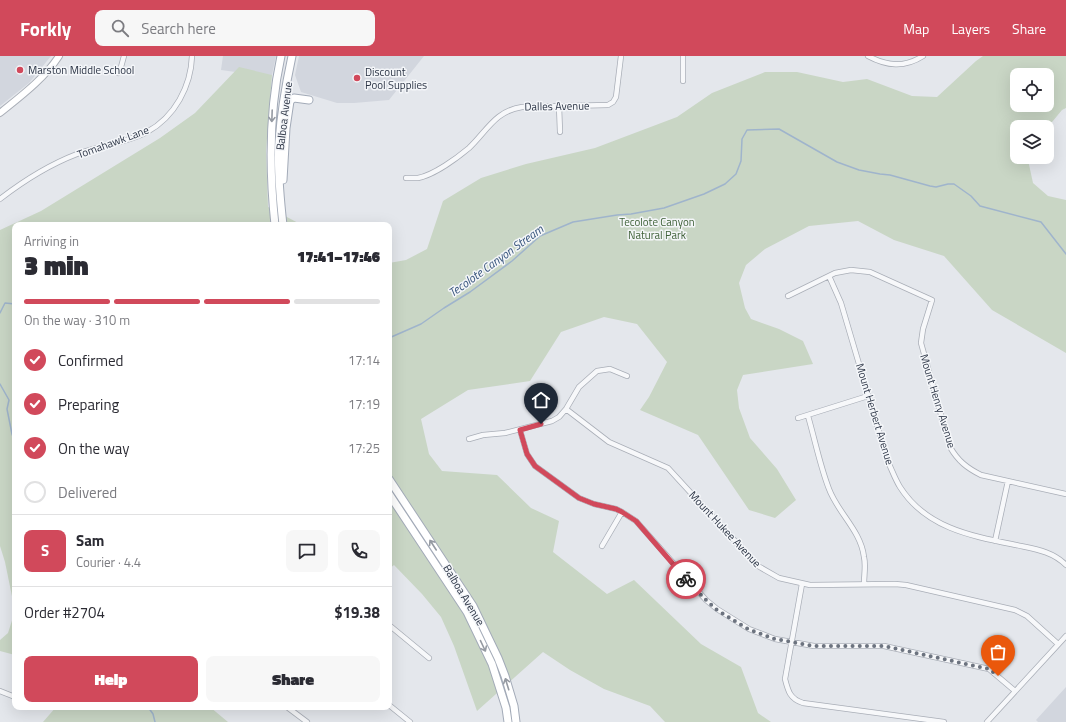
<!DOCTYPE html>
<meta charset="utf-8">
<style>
:root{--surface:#fff;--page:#f7f7f7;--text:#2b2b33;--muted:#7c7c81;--line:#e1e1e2;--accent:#d1495b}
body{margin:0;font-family:"Titillium Web",sans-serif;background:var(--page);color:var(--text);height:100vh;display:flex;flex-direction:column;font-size:15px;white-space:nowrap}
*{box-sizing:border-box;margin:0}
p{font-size:13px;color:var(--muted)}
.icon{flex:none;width:22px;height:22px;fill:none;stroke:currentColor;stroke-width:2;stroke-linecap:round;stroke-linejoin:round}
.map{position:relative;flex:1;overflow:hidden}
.drawer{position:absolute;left:12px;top:166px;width:380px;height:488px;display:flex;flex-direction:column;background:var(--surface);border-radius:8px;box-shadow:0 4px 16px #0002}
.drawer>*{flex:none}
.buttons{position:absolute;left:1010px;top:12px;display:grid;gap:8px}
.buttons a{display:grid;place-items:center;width:44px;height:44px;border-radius:8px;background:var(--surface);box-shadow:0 4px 16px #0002;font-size:20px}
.pin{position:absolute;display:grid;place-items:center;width:34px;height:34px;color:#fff;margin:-41px -17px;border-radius:50% 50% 50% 0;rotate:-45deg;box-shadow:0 0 4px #0007}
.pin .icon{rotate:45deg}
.courier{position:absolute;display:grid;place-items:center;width:40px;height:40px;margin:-20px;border:3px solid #d1495b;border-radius:50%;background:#fff;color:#222;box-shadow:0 1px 5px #0007}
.head em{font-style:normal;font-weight:800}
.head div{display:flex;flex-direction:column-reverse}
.head{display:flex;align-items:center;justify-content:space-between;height:68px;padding:0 12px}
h1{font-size:26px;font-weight:800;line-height:30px}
.bar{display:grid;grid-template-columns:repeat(4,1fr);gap:6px 4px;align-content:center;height:48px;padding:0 12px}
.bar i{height:5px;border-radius:3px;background:var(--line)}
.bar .on{background:var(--accent)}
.bar p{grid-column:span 4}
.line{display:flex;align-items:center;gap:10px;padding:0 12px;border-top:1px solid var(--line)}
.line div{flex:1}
.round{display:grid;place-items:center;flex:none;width:42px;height:42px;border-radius:8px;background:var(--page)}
ol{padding:0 12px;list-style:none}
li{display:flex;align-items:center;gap:12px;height:44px}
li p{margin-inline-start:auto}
li .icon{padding:4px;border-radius:50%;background:var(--accent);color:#fff;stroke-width:4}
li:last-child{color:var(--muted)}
li i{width:22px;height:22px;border:2px solid var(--line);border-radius:50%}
.action{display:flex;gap:8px;margin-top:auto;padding:8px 12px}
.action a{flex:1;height:46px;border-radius:8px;background:var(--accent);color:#fff;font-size:16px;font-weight:800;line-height:46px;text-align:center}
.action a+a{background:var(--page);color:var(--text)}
header{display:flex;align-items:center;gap:24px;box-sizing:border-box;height:56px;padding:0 20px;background:var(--accent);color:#fff}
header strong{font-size:19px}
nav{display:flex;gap:22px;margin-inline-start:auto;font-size:14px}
.search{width:280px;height:36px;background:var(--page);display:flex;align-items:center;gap:10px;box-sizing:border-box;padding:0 14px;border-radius:8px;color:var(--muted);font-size:15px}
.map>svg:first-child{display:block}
.built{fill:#d2d6de}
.green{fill:#c9d6c5;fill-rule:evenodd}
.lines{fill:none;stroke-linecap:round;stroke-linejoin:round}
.stream{stroke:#9fb4cc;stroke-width:1.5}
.street-casing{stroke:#a9aeb7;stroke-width:6}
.secondary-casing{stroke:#a9aeb7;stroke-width:8}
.primary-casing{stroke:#a3abb8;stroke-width:9}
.street{stroke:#f7f8fa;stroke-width:4.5}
.secondary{stroke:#fff;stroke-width:6}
.primary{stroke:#fff;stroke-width:7}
.oneway{stroke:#959aa2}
.done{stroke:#6c737f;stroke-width:4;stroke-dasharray:0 7.2}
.route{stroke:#d1495b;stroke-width:5}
.poi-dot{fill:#d1495b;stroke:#f4f6f9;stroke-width:1.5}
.labels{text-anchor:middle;stroke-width:3;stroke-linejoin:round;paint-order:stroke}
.poi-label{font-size:11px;fill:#2b3445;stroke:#f4f6f9;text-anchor:start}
.street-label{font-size:11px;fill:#2b3445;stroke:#f4f6f9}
.park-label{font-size:11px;fill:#3f6138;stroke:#f4f6f9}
.water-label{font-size:12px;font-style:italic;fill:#34527a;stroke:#f4f6f9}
</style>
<header>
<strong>Forkly</strong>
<div class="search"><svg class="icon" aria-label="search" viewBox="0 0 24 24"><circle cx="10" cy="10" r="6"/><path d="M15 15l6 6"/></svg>Search here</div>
<nav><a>Map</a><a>Layers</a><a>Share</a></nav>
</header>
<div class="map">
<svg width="1066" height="666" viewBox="0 0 1066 666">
<rect width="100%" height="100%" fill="#e4e7ec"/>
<path class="built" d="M0 0H51L29 27 0 50Z
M223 0H276L272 19 250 18 221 14Z
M299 0H424L389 44 354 47H337L301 36 295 19Z
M1066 631V666H1038L1036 664Z"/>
<path class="green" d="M983 0H1066V52L1062 54 1047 72 1017 71V101H1029L1028 104 1033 127 1048 140 1066 144V297L992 254 944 200 894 184 858 165 809 170 765 193 746 209 739 227 745 252 751 263 779 273 803 285 813 308 743 319 737 334 739 352 750 382 777 413 796 444 775 462 749 454 698 379 640 354 649 341 667 306 637 268 604 261 561 276 530 325 468 334 421 363 429 398 442 415 497 419 531 452 559 465 553 496 607 538 634 524 701 588 741 611 758 657 771 666H665L650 650 604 633 570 614 543 596 477 655 454 590 441 561 422 538 394 509 389 513V207L406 204 427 193 443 145 481 122 526 108 595 92 677 61 712 37 765 16H797L843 26 867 23 912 40 937 41 976 5ZM1017 19H1047V49H1017Z
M239 11 272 19 266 95 268 151 302 169H15V599L0 595V584L8 577 15 555 5 506 0 490V174L41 155 160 82 195 57Z
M56 651H210L228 666H43Z"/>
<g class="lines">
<path class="stream" d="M0 257 5 247 15 248
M389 282 421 268 444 252 470 236 512 205 540 180 573 166 617 159 631 158 664 152 704 138 725 128 736 118 741 105 742 83 747 74 779 73 837 106 859 114 880 118 890 119 930 130 936 131 948 128H954L971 140 980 150 1041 166 1066 198
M0 328 9 344 7 353 12 378 15 386
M148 651 153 658 155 666"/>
<defs>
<path id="street" d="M683 0V25
M868 0C887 10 904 12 923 0
M118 17 121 11 124 0
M559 50 560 76
M406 122C410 122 415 122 418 122 434 119 457 102 469 92 487 75 495 55 522 51L608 49 613 46 616 41 621 0
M0 143C22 126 51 108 77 98 99 90 125 87 147 76 175 61 191 30 192 0
M829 220 841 247 888 406C892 414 895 423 900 431 926 472 971 480 1016 489 1034 493 1052 495 1066 509
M788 240 835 217 851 214 870 216 932 244 923 273 921 287 950 391C958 405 967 412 981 419L1066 438
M566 353 609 386 668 412 758 510 779 522 810 529 895 528 906 529 1015 554 1027 560 1058 588
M808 360C815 384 820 410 829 433 838 457 861 475 864 501 866 509 864 519 864 528
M798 362 868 340
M520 374 527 398 535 410 579 442 594 448 616 453 622 456 636 465 706 544 717 553 749 573 775 583 814 590H884L989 613 1015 635
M469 383 483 379 505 377 552 365 559 361 566 353 579 331 597 315 610 313 627 320
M995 485 1008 425
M602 490 622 456
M802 528 785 623C788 635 790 643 803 647L944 666
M389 569 429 602
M0 635 15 641
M389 649 410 666
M287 651 307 666
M987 666 1066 580"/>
<path id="secondary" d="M0 57C21 40 44 23 59 0"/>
<path id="primary" d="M283 124 286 72 290 45 294 42 309 44
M275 169C269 113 269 55 281 0
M283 169C280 142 277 113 279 86 281 57 286 28 292 0
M389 423 473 550 498 602 505 620 514 650 516 666
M389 438 467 556 492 608 506 652 508 666"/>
</defs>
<use href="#street" class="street-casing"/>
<use href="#secondary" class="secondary-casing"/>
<use href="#primary" class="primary-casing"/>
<use href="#street" class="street"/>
<use href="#secondary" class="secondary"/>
<use href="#primary" class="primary"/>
</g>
<defs><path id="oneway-shaft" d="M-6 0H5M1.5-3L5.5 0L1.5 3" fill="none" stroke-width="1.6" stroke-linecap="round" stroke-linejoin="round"/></defs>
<g class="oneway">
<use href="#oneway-shaft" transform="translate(272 60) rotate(92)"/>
<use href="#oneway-shaft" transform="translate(433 489) rotate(-123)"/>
<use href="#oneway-shaft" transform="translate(483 590) rotate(65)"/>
<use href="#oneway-shaft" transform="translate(507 628) rotate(-107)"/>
</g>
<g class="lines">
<path class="done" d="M686 523 706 544 717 554 748 573 775 583 814 590H884L989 613 998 620"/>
<path class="route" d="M541 368 520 374 527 398 535 410 579 442 594 448 616 453 622 456 636 465 686 523"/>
</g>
<g class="poi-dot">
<circle cx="20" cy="14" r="4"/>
<circle cx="357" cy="22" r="4"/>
</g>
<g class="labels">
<g class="poi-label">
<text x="28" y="18">Marston Middle School</text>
<text x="365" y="20">Discount<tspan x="365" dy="13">Pool Supplies</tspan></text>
</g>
<g class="street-label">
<text transform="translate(557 50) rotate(-1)" y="4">Dalles Avenue</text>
<text transform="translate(284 60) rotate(-83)" y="4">Balboa Avenue</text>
<text transform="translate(113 86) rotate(-20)" y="4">Tomahawk Lane</text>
<text transform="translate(938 345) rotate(73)" y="4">Mount Henry Avenue</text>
<text transform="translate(875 358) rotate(73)" y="4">Mount Herbert Avenue</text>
<text transform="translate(725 473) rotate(47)" y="4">Mount Hukee Avenue</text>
<text transform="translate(464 539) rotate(59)" y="4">Balboa Avenue</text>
</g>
<g class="park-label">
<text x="657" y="170">Tecolote Canyon<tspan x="657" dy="13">Natural Park</tspan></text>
</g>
<g class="water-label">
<text transform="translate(496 205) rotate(-36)" y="4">Tecolote Canyon Stream</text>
</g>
</g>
</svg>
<div class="buttons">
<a><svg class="icon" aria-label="locate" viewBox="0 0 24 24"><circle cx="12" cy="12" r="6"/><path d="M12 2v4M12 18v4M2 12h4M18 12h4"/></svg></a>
<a><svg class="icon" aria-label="layers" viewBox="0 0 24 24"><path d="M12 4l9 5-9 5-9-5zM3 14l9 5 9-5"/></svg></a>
</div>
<div class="pin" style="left:998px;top:620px;background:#ea580c"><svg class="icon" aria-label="bag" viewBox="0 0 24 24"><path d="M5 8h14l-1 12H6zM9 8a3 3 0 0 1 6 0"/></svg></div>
<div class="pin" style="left:541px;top:368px;background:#1f2937"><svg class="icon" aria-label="home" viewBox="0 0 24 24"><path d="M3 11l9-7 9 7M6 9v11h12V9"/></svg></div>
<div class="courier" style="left:686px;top:523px"><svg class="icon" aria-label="bike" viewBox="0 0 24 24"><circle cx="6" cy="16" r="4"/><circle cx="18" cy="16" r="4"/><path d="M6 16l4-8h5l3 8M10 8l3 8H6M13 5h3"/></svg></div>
<section class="drawer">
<div class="head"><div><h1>3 min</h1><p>Arriving in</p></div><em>17:41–17:46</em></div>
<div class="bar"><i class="on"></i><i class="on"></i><i class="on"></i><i></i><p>On the way · 310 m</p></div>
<ol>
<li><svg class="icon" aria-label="check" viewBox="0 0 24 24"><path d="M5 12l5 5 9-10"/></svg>Confirmed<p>17:14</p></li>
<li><svg class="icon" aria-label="check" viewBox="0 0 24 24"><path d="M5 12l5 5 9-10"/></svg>Preparing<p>17:19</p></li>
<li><svg class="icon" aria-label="check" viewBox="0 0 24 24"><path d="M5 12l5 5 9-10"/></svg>On the way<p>17:25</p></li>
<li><i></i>Delivered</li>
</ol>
<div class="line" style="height:72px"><b class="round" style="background:var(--accent);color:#fff">S</b><div><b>Sam</b><p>Courier · 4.4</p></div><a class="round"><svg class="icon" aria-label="chat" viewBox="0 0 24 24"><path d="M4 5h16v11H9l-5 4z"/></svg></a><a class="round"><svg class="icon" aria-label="phone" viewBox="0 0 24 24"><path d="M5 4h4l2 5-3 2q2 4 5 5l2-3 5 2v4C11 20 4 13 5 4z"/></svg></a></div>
<div class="line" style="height:52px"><div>Order #2704</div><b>$19.38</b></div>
<div class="action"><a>Help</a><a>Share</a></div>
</section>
</div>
